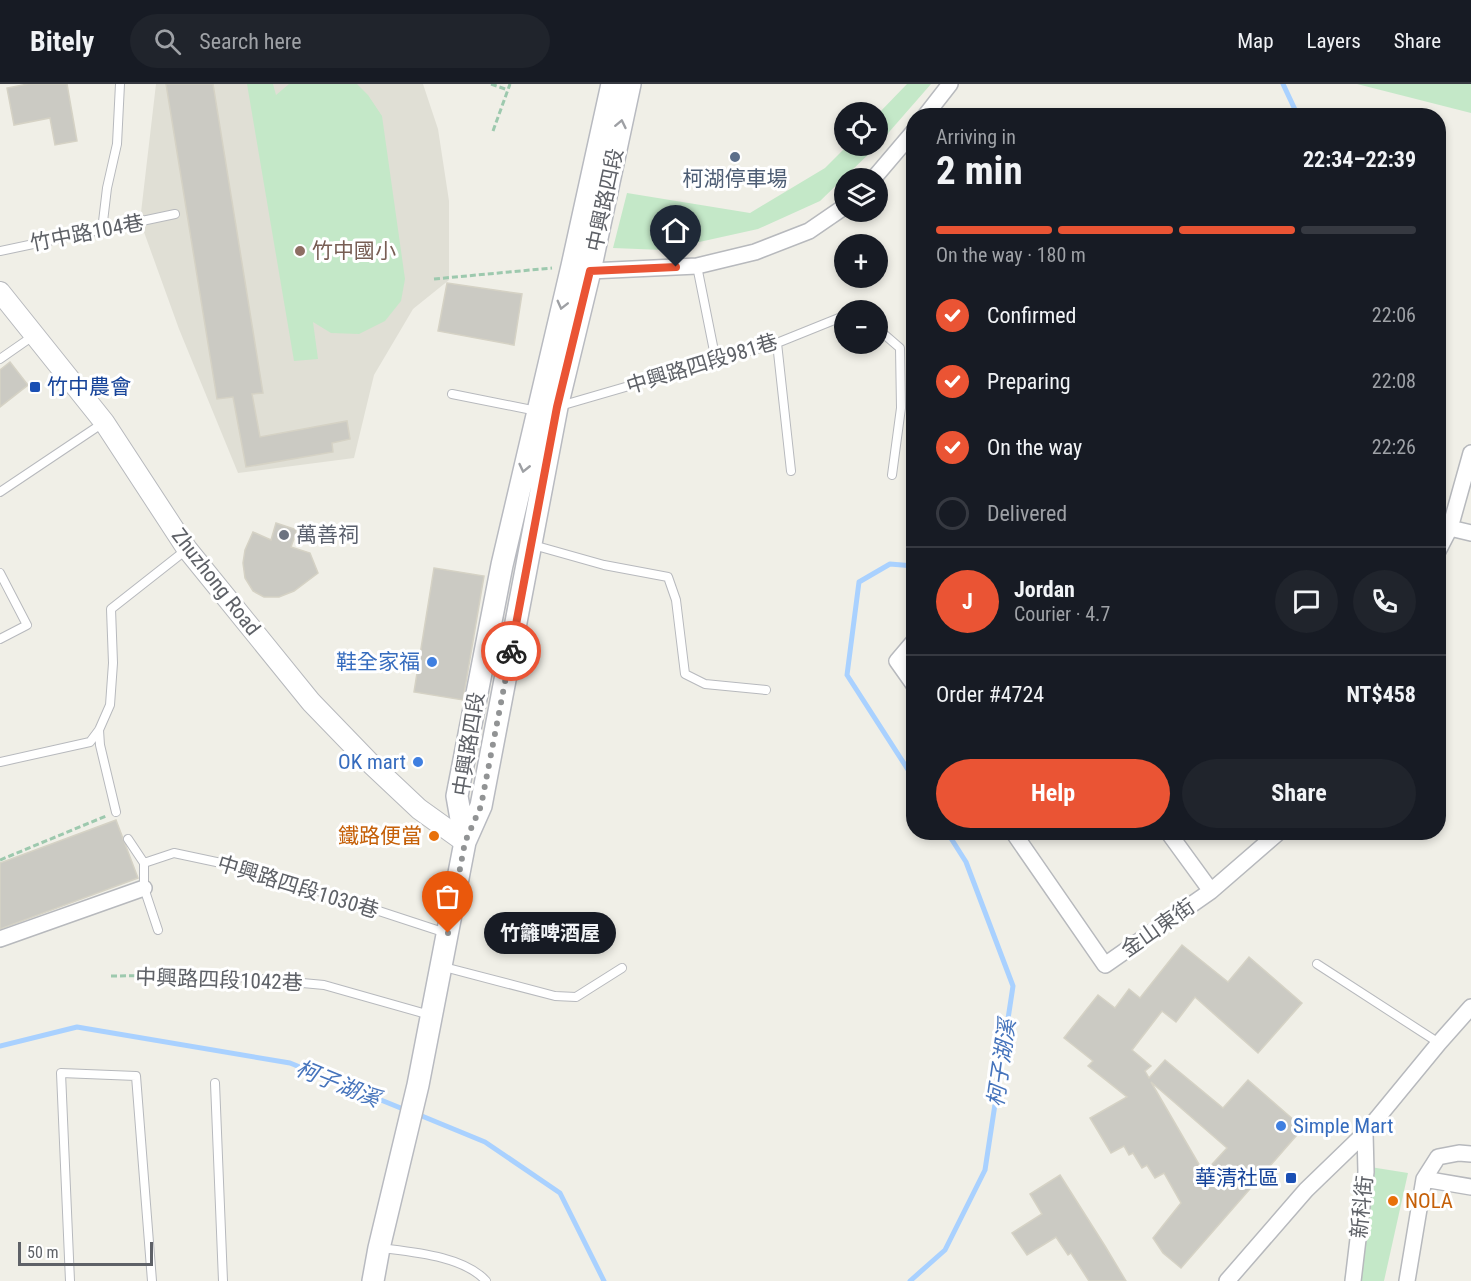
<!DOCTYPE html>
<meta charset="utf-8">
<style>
:root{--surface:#171b24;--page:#20242c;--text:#f1f3f6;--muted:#9ea1a6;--line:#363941;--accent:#ea5434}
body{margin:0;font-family:"Roboto Condensed","Noto Sans TC",sans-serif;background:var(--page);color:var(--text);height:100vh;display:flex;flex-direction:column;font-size:22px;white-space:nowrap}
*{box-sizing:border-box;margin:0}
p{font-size:20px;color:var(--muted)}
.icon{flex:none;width:33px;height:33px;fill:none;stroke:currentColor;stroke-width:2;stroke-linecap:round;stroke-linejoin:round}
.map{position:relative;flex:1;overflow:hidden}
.details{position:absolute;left:906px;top:24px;width:540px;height:732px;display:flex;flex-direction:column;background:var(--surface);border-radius:24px;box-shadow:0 3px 9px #0003}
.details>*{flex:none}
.buttons{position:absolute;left:834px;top:18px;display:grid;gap:12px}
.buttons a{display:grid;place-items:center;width:54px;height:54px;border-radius:50%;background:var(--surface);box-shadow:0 3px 9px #0003;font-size:30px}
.scale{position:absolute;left:18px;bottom:15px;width:135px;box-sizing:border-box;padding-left:6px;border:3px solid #5e6167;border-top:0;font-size:16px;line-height:21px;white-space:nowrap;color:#5e6167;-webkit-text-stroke:4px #fff;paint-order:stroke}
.pin{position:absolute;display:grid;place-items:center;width:51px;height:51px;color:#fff;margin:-62px -26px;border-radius:50% 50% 50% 0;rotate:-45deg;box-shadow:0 0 6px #0007}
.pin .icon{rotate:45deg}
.courier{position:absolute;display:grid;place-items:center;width:60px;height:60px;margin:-30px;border:4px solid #ea5434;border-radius:50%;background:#fff;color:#222;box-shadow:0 2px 8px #0007}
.bubble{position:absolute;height:42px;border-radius:21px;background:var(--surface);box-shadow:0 3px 9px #0003;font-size:20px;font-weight:700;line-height:42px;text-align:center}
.overview em{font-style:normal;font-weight:700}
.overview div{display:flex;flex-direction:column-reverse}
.overview{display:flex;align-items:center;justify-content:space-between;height:102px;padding:0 30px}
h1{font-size:39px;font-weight:700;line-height:45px}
.bar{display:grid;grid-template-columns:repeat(4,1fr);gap:9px 6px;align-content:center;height:72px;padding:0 30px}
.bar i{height:8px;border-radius:4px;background:var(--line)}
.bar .on{background:var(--accent)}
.bar p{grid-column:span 4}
.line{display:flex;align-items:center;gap:15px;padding:0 30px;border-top:2px solid var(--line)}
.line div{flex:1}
.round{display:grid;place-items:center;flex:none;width:63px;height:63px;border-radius:32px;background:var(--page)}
ol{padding:0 30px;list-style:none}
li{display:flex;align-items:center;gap:18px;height:66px}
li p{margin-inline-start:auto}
li .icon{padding:6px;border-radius:50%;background:var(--accent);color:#fff;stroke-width:4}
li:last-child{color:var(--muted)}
li i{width:33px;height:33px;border:3px solid var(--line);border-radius:50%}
.primary-button{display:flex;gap:12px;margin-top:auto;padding:12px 30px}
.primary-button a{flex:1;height:69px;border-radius:36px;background:var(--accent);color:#fff;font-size:24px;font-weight:700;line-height:69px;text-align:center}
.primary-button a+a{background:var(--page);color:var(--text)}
header{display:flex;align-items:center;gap:36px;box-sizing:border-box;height:84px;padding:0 30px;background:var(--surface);border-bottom:2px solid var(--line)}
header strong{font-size:28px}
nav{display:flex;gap:33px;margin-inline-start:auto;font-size:21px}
.search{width:420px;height:54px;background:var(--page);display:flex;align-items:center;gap:15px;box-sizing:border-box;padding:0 21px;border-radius:33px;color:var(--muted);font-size:22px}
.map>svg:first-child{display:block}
.education{fill:#e0dfd5}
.green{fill:#c4e8c8}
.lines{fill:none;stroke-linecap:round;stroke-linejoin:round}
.stream{stroke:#a9d1ff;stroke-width:5}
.building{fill:#cbcac3;stroke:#d5d2c5;stroke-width:1.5;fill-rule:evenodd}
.service-casing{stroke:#b7b9bd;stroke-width:10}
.minor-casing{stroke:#b7b9bd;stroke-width:18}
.tertiary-casing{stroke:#b7b9bd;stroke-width:22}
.secondary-casing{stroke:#b8bac0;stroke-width:24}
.path{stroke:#9dc9ae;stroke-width:3;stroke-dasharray:6 3;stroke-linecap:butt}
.service{stroke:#fff;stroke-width:8}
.minor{stroke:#fff;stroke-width:15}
.tertiary{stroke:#fff;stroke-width:20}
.secondary{stroke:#fff;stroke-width:21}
.oneway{stroke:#9ea0a4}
.done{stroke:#919394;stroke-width:6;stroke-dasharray:0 10.8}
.route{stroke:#ea5434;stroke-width:8}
.service-dot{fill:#5c6f8a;stroke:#fff;stroke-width:2}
.education-dot{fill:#8d6e63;stroke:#fff;stroke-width:2}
.transit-dot{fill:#1a4fb4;stroke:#fff;stroke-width:2}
.worship-dot{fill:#6b7280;stroke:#fff;stroke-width:2}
.shop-dot{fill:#3f7fe0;stroke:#fff;stroke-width:2}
.food-dot{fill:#e8710a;stroke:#fff;stroke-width:2}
.labels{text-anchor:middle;stroke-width:6;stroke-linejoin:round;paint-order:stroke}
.service-label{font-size:21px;fill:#4e5e75;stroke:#fff}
.street-label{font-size:21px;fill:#5e6167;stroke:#fff}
.education-label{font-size:21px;fill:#785e54;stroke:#fff;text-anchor:start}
.transit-label{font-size:21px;fill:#164399;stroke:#fff;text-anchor:start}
.worship-label{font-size:21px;fill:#5b616d;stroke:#fff;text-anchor:start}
.shop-label{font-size:21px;fill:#366cbe;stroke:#fff;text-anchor:end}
.food-label{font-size:21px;fill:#c56008;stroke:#fff;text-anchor:end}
.water-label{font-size:22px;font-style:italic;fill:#4674bc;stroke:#fff}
</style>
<header>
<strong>Bitely</strong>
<div class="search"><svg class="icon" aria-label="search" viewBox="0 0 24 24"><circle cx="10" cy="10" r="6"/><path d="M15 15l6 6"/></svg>Search here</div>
<nav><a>Map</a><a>Layers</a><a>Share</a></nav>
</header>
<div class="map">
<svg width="1471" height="1197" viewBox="0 0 1471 1197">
<rect width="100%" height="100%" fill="#f0efe7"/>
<path class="education" d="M156 0H423L438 45 449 117V196L413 225 374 291 354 374 238 389 179 245 140 137Z"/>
<path class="green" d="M247 0H273L276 11 289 0H357L368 11 382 32 405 195 401 217 385 237 359 250 331 249 313 238 318 275 294 277Z
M907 0H931L876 63 820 117 758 145 663 166 613 164 627 109 750 129 825 84 847 62H878V30Z
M1357 0H1471V29Z
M1364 1082 1408 1089 1384 1197H1344Z"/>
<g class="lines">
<path class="stream" d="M1283 0 1298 32
M914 482 890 480 859 498 847 591 914 695
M0 962 77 943 290 979 408 1027
M417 1030 485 1058 560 1109 604 1197
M910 1197 945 1166 985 1086 1013 902 966 778 947 748"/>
</g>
<path class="building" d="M28 0H67L77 57 55 61 50 34 14 41 7 4Z
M166 0H213L263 309 252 310 260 353 347 337 350 355 332 359 333 368 246 383 233 313 217 315Z
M447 199 522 210 514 261 438 247Z
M10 278 28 301 0 323V286Z
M276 439 297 446 291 463 310 469 318 489 294 507 279 513H264L253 507 245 494 243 479 245 466 253 448 271 456Z
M434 484 484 492 463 616 414 608Z
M116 736 138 794 0 845V779Z
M1182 861 1228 898 1249 873 1302 919 1258 969 1195 913 1176 938 1162 927 1132 966 1151 982 1145 987 1149 994 1165 976 1223 1024 1248 996 1303 1044 1181 1184 1163 1169 1153 1154 1181 1119 1164 1089 1155 1094 1147 1081 1142 1084 1133 1069 1129 1071 1124 1062 1111 1069 1090 1034 1127 1013 1088 982 1093 977 1064 954 1098 911 1115 924 1129 905 1140 914ZM1151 998 1227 1064 1204 1089Z
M1060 1091 1105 1162 1126 1197H1089L1071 1169 1068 1171 1056 1153 1027 1171 1012 1149 1042 1130 1030 1110Z"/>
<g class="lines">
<defs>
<path id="service" d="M102 146 107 104 117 60 120 0
M0 167 175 130
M697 182 716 277
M878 245 900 264 901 324 892 391
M777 259 791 387
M0 275 33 252
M452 310 537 327
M560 322 777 259 844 232
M0 408 103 339
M533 461 604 481 668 493 676 516 685 590 705 600 766 606
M0 489 27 541 0 555
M99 646 100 661 116 728
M0 678 90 658 99 646 110 621 113 579 111 525 186 466
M128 755 144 779
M158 846 144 804V779L174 769 254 786 446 849
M1317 880 1439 959
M444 883 555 912 576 913 622 884
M215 891 324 901 430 931
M215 999 223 1197
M381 1164C412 1168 464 1172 486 1197
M70 1197 61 989 136 992 152 1197"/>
<path id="minor" d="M925 32 950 0
M874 94 914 47
M581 184 590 187 697 182 755 168 809 147 844 123
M1450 444 1471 449
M1438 467 1450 444 1471 369
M914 557 897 577 914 601
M1013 748 1105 881 1211 807 1279 748
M1168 748 1211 807
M0 855 144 804
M1424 1095 1471 1103
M1227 1197 1306 1106 1365 1049 1439 959 1471 923
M1353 1197 1366 1088 1365 1049
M1407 1197 1424 1095 1438 1073 1459 1069 1471 1070"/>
<path id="tertiary" d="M0 208 104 338 187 465 311 618 368 677 419 725 465 758"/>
<path id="secondary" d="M465 758 457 712 502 481 572 182 612 0
M373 1197 379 1164 418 1001 465 758 481 722 557 323 590 187 630 0"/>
</defs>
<use href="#service" class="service-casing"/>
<use href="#minor" class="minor-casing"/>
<use href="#tertiary" class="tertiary-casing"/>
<use href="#secondary" class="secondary-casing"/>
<path class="path" d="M491 0 508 6
M493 47 510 0
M434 195 552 184
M0 776 106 732
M111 892 204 891"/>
<use href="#service" class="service"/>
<use href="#minor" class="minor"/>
<use href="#tertiary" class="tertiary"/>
<use href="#secondary" class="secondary"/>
</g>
<defs><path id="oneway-chevron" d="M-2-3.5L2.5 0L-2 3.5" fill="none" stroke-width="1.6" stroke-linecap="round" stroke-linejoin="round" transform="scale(1.5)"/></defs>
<g class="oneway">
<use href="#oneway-chevron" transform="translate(621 40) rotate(-78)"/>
<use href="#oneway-chevron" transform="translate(562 221) rotate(104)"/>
<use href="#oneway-chevron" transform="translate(524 384) rotate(103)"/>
</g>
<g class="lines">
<path class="done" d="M448 849 465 758 481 722 511 567"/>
<path class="route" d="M511 567 557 323 590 187 676 183"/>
</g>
<circle class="service-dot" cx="735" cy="73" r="6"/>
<circle class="education-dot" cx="300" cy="167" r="6"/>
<g class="transit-dot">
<rect x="29" y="297" width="12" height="12" rx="3"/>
<rect x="1285" y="1088" width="12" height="12" rx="3"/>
</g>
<circle class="worship-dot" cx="284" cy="451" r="6"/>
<g class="shop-dot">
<circle cx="432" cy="578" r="6"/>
<circle cx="418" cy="678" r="6"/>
<circle cx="1281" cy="1042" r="6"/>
</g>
<g class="food-dot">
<circle cx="434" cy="752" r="6"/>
<circle cx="1393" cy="1117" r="6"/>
</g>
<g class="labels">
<g class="service-label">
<text x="735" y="102">柯湖停車場</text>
</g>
<g class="street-label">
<text transform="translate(605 116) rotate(-78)" y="7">中興路四段</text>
<text transform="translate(87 149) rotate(-11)" y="7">竹中路104巷</text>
<text transform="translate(702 280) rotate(-17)" y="7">中興路四段981巷</text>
<text transform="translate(216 498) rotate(52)" y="7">Zhuzhong Road</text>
<text transform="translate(469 660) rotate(-81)" y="7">中興路四段</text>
<text transform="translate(298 803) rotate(17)" y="7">中興路四段1030巷</text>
<text transform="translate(1158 844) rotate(-35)" y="7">金山東街</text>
<text transform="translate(219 896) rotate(2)" y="7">中興路四段1042巷</text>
<text transform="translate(1362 1123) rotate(-84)" y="7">新科街</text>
</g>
<g class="education-label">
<text x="312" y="174">竹中國小</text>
</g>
<g class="transit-label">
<text x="47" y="310">竹中農會</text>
<text x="1279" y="1101" text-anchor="end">華清社區</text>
</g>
<g class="worship-label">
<text x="296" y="458">萬善祠</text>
</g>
<g class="shop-label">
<text x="420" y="585">鞋全家福</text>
<text x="406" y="685">OK mart</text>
<text x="1293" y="1049" text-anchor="start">Simple Mart</text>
</g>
<g class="food-label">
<text x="422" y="759">鐵路便當</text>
<text x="1405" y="1124" text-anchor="start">NOLA</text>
</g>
<g class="water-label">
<text transform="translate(1001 979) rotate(-82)" y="8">柯子湖溪</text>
<text transform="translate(338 999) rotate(22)" y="8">柯子湖溪</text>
</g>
</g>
</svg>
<div class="buttons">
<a><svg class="icon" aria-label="locate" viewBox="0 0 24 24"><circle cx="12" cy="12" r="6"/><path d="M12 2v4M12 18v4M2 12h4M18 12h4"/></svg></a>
<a><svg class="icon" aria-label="layers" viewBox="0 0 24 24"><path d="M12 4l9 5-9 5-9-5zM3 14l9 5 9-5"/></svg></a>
<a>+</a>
<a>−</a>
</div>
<div class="scale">50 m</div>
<div class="pin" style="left:448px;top:849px;background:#ea580c"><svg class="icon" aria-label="bag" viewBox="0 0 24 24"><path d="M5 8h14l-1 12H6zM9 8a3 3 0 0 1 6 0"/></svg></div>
<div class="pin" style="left:676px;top:183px;background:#1f2937"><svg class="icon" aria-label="home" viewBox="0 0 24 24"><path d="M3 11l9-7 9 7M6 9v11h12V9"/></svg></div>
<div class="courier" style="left:511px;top:567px"><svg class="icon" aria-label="bike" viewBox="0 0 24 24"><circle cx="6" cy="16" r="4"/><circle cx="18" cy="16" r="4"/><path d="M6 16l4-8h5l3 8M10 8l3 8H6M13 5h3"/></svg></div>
<div class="bubble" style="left:484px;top:828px;width:132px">竹籬啤酒屋</div>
<section class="details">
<div class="overview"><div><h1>2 min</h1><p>Arriving in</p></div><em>22:34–22:39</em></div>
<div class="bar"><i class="on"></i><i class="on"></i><i class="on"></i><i></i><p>On the way · 180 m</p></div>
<ol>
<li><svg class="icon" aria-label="check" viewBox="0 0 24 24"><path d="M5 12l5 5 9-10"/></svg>Confirmed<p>22:06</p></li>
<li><svg class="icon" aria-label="check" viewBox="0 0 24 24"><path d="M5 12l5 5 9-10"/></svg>Preparing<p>22:08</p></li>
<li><svg class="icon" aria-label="check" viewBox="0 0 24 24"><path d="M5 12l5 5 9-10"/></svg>On the way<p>22:26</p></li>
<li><i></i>Delivered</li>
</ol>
<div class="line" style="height:108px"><b class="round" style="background:var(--accent);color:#fff">J</b><div><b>Jordan</b><p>Courier · 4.7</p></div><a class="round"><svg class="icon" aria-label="chat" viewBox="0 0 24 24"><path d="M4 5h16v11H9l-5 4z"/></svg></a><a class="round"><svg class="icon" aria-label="phone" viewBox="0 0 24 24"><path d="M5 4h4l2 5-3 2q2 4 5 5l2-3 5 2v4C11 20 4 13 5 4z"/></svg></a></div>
<div class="line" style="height:78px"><div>Order #4724</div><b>NT$458</b></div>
<div class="primary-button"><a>Help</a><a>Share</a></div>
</section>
</div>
